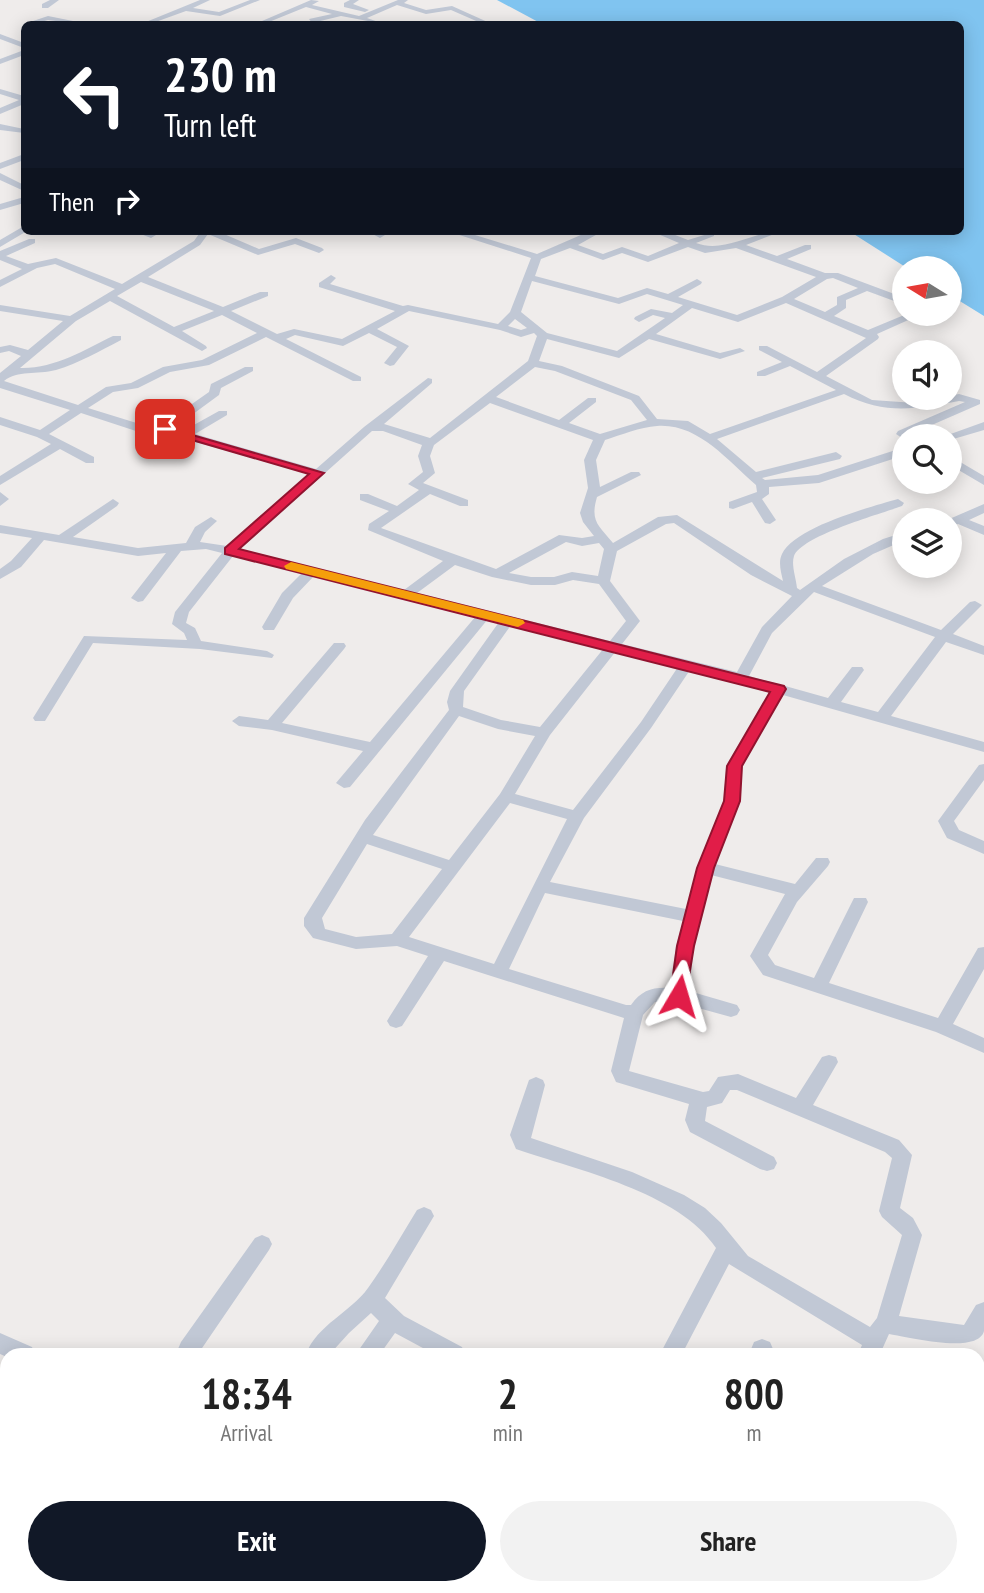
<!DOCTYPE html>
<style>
body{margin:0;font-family:"PT Sans Narrow",sans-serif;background:#f2f2f2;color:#222;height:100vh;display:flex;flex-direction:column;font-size:26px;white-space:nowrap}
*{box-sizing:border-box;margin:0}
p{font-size:23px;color:#767676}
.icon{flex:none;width:38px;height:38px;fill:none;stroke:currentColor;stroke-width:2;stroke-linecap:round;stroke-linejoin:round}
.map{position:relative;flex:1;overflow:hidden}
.panel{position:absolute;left:0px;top:1348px;width:985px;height:247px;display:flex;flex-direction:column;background:#fff;border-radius:21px 21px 0 0;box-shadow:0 4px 18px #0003}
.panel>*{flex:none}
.hud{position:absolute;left:21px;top:21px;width:943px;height:214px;border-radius:10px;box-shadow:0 4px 18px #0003;background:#111827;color:#fff;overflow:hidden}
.needle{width:46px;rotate:281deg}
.tools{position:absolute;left:892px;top:256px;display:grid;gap:14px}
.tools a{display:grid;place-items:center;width:70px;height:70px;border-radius:50%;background:#fff;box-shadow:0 4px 18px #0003;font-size:35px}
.pin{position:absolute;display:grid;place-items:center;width:60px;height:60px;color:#fff;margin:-30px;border-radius:14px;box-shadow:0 4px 10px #0006}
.me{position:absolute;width:77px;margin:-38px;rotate:7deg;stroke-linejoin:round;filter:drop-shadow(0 0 5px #0008)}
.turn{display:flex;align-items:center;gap:24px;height:147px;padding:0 28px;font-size:32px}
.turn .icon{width:91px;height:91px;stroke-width:2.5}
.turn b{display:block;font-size:49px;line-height:60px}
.then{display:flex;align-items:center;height:66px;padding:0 28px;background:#0003;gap:14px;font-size:26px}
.eta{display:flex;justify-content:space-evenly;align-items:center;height:119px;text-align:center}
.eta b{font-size:42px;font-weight:800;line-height:49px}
.cta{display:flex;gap:14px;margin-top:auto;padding:14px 28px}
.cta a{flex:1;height:80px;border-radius:42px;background:#111827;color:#fff;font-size:28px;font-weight:800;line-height:80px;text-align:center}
.cta a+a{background:#f2f2f2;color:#222}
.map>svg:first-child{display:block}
</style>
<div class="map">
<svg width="984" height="1593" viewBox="0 0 984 1593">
<rect width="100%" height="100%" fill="#efeceb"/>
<path fill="#80c4f0" d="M 497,0 L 984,0 L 984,316 L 950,295 L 950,268 L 907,268 L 849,231 L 961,231 L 961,24 L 542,24 Z"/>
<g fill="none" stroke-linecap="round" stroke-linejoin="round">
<path fill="#c1c8d5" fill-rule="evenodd" d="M 50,0 L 59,0 L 48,8 L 42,8 L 42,4 Z
M 200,0 L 210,0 L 193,8 L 219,12 L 250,0 L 260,0 L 220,16 L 186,11 L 150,24 L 141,24 Z
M 311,0 L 319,1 L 312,5 L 359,16 L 398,0 L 408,0 L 404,3 L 426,10 L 452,6 L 492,24 L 483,24 L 451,10 L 426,14 L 397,5 L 367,18 L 384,24 L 341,16 L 312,23 L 309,19 L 332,14 L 306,7 L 264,24 L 255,24 Z
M 350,0 L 359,0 L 353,4 L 369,10 L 365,12 L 344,7 L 344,3 Z
M 48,16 L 78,22 L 79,24 L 48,20 L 34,24 L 24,24 Z
M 0,34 L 24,43 L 24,48 L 0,39 Z
M 24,50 L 24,55 L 0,64 L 0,59 Z
M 0,89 L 24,96 L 24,104 L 0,114 L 0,108 L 19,100 L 0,94 Z
M 0,124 L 24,129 L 24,133 L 0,130 Z
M 24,154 L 24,160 L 0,169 L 0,163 Z
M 0,173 L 24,185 L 24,191 L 0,180 Z
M 24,197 L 24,203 L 0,210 L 0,204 Z
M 24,226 L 24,231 L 27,231 L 0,247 L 0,240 Z
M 133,231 L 148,231 L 156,235 L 151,238 Z
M 201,231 L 217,231 L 259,249 L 296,238 L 322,248 L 324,250 L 319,253 L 295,244 L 258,255 L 208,234 L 200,245 L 148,277 L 223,307 L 260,292 L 268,292 L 268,296 L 231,311 L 277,334 L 294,329 L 342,339 L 395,311 L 319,287 L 319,283 L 331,275 L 336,278 L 330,284 L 403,306 L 408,305 L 498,324 L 510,312 L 531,258 L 447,231 L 462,231 L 537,254 L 590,231 L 603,231 L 578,245 L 603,254 L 622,247 L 648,256 L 679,243 L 651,231 L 665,231 L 688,240 L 714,232 L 714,236 L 696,243 C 724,254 754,231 782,231 L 746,245 L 777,256 L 805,245 L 811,245 L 811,249 L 787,259 L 825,273 L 838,273 L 905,298 L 905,305 L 867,291 L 846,300 L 846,308 L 834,316 L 868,330 L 909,313 L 924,313 L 877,334 L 879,337 L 878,339 L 826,376 L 872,400 L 915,403 L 959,394 L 980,400 L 980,404 L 902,438 L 896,434 L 898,431 L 965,402 L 959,401 C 915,409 885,415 844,394 L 717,439 L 756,472 L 836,452 L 842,456 L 840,459 L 762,478 L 765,480 L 818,475 L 905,447 L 905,455 L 819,483 L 769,487 L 769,494 L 762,499 L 776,520 L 770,524 L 765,523 L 752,502 L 733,509 L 729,508 L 729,502 L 757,492 L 756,485 C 727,460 698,423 657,426 C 640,427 621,435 605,440 L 596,460 L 600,487 L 631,472 L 639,472 L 641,475 L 597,497 C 590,521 598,525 613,543 L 658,517 L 677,515 L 783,581 C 781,572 778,562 782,554 C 795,527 870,507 898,499 L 904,503 L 902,506 C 881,514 803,535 794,556 C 791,565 796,578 797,588 L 800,590 L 844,559 L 883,539 L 905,532 L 905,540 L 873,554 L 822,586 L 941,630 L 970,602 L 975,601 L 982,605 L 953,634 L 984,646 L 984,655 L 946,642 L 891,716 L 984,742 L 984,752 L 783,695 L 742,766 L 740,801 L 715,864 L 795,884 L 816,858 L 828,858 L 830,862 L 828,866 L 797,902 L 768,955 L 775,965 L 814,978 L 854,898 L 866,898 L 868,902 L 829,983 L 938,1018 L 978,948 L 984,947 L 984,969 L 953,1024 L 984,1038 L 984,1053 L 936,1032 L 763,975 L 750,956 L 785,894 L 711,875 L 694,946 L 689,991 L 737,1005 L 740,1010 L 737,1015 L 731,1017 L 680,1003 L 655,1002 L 643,1015 L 629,1071 L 703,1092 L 709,1091 L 718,1077 L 738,1074 L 796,1098 L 822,1057 L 829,1055 L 836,1057 L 838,1062 L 813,1105 L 899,1140 L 912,1155 L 900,1208 L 913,1218 L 922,1235 L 899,1316 L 964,1325 L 976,1305 L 984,1302 C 984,1311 984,1323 984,1331 C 978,1355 908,1337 889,1334 L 880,1354 L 858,1354 L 862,1345 L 729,1264 L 682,1354 L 660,1354 L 716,1248 C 679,1192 577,1170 516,1149 L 510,1135 L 529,1080 L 536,1077 L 543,1080 L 545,1085 L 531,1138 L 632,1172 L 684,1195 L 705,1208 L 721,1223 L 748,1256 L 870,1327 L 877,1318 L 902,1235 L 882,1217 L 879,1211 L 892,1158 L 885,1152 L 737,1090 L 730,1090 L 722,1103 L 707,1107 L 705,1121 L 774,1157 L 777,1163 L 774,1169 L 767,1171 L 760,1169 L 690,1132 L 685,1120 L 689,1104 L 616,1082 L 611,1071 L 624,1018 L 444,961 L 402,1026 L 396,1028 L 390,1026 L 387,1021 L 390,1016 L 428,956 L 397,946 L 356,949 L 313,938 L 304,926 L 304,918 L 365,820 L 449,710 L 447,702 L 450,691 L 499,622 L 488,619 L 350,787 L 344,788 L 336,783 L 363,751 L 272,730 L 239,726 L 232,721 L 239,716 L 268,720 L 334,643 L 344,643 L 346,646 L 344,649 L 282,723 L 370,742 L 476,616 L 314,576 L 293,598 L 274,630 L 264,630 L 262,627 L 282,593 L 302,573 L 233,556 L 189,612 L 186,623 L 195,628 L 201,641 L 267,651 L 274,655 L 272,658 L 200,649 L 93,643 L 45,721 L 35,721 L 33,718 L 84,636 L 187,640 L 184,633 L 172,624 L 175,612 L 222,553 L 206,549 L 181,551 L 143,601 L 138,602 L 131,598 L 166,553 L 138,556 L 44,540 L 21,567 L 0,579 L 0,569 L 11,561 L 32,538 L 0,533 L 0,525 L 59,535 L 113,499 L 119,503 L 117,506 L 73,537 L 138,548 L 186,543 L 195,527 L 211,517 L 217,521 L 205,532 L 200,542 L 227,546 L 309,474 L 164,433 L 142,433 L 81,413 L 49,434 L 94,457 L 94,463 L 86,463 L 60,449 L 0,485 L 0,476 L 51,444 L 37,437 L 0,425 L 0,417 L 40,430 L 70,410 L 0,388 L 0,373 L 21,356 L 9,351 L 0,353 L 0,347 L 10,345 L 28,350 L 63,321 L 0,311 L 0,305 L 70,316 L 115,289 L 55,264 L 37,268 L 0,287 L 0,280 L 22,269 L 0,260 L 0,251 L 29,239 L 35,239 L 35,243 L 6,256 L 28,264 L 56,258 L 122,284 L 194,241 ZM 688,247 L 705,253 L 736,248 L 816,277 L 782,297 L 737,315 L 678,297 L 701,284 L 702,282 L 697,279 L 668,294 L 647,288 L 618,298 L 535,276 L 541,259 L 570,248 L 603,260 L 622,253 L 648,262 ZM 833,278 L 858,288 L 837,297 L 837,305 L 825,312 L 794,299 L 827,279 ZM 532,281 L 619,304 L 647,294 L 683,305 L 672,313 L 651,309 L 635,317 L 634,319 L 639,322 L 653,315 L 665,318 L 617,351 L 547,333 L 521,312 ZM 141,282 L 214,311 L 174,327 L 117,296 ZM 110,301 L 202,351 L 207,348 L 206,346 L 182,331 L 222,315 L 257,333 L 202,360 L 163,367 L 131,383 L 106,387 L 78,405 L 4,381 C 18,370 36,375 56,370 C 79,363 100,351 121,340 L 121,336 L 113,336 C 84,350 54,369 20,368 L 76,321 ZM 786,303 L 866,338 L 817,372 L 767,346 L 759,346 L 759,350 L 782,362 L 757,372 L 757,376 L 765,376 L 790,366 L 836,390 L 710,434 L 688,421 L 657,419 L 639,396 L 562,366 L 539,361 L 547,339 L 619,358 L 649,339 L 720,359 L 745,351 L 740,348 L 720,353 L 656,334 L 692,308 L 738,322 ZM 409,311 L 500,330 L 521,337 L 534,333 L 537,336 L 528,361 L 430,438 L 384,424 L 432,383 L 432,379 L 428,378 L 364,427 L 316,469 L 195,434 L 227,415 L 227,411 L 219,411 L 183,431 L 174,428 L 219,395 L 221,388 L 253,371 L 253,367 L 245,367 L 211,384 L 209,392 L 162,425 L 143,425 L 88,408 L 113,392 L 138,388 L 170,372 L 209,365 L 266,337 L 353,381 L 361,381 L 361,377 L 286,339 L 295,335 L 343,346 L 369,333 L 397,347 L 384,363 L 390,366 L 394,365 L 409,346 L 377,329 ZM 515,319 L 527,328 L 521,330 L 508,326 ZM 535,367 L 555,371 L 631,400 L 647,420 L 600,434 L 569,423 L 596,402 L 596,398 L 588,398 L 559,420 L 496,397 ZM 490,403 L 593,440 L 584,460 L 588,488 L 580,513 L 583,522 L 594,536 L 582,538 L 559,535 L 496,569 L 381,528 L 430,494 L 460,506 L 468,506 L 468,500 L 423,483 L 435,473 L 430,456 L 434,445 ZM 372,431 L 383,431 L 422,445 L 418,456 L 423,472 L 408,484 L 419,490 L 397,506 L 368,494 L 360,494 L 360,500 L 389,511 L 369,524 L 368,530 L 443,561 L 404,590 L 240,549 ZM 674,523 L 751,575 L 792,596 L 762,627 L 737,672 L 622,644 L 640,621 L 610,581 L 617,551 L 666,524 ZM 566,542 L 582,546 L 599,543 L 604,549 L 598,576 L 572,572 L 554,577 L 531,577 L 509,573 ZM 455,565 L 492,577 L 531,585 L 555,585 L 573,580 L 599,584 L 626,621 L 610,641 L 417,593 ZM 814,592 L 935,637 L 878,712 L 841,702 L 864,670 L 862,667 L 852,667 L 828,698 L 749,676 L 772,633 ZM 511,625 L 604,648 L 540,727 L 501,720 L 463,707 L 464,691 ZM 616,651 L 678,667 L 641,722 L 573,810 L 515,794 L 550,735 ZM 690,670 L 771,691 L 726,766 L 724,801 L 697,868 L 686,909 L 550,882 L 584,818 L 651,728 ZM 459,716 L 498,729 L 535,736 L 500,794 L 449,860 L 373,835 ZM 510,803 L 567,819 L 494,964 L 409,937 ZM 367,844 L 442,869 L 392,934 L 356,937 L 325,929 L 322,918 ZM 545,893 L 683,921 L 676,946 L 671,988 C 652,987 642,990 631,1005 L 626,1005 L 509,969 Z
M 367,231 L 380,231 L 385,235 L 380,238 Z
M 984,422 L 984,430 L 950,440 L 950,436 L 945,436 Z
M 950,456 L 984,476 L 984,485 L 950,465 Z
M 0,492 L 9,499 L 0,506 Z
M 984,504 L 984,513 L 969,520 L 984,526 L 984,535 L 958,524 L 950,527 L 950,520 L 947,520 Z
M 984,764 L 984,780 L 954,821 L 959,830 L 984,841 L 984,854 L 947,838 L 938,821 L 979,765 Z
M 424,1207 L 431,1210 L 434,1216 L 385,1298 L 404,1316 L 462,1347 L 465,1354 L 434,1354 L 395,1333 L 380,1354 L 356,1354 L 379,1321 L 371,1313 L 349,1333 L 330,1354 L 306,1354 C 317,1325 351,1312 368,1288 C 386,1263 401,1236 417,1210 Z
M 262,1235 L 269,1238 L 272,1244 L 269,1250 L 198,1354 L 181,1354 L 178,1349 L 181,1342 L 255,1238 Z
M 0,1333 L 32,1347 L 35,1354 L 7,1354 L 7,1357 L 0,1354 Z
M 762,1339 L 770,1342 L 773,1349 L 771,1354 L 749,1354 L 754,1342 Z
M 978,1506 L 984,1508 L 984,1532 L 978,1530 Z
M 7,1577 L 7,1587 L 25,1587 L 23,1593 L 0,1593 L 0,1584 Z
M 301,1587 L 326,1587 L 324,1593 L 299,1593 Z
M 532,1587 L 556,1587 L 555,1593 L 531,1593 Z
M 728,1587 L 769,1587 L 771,1593 L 726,1593 Z"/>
</g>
<path fill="#e11d48" stroke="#92132f" stroke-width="2" d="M 161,426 L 324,473 L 239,549 L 784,686 L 786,689 L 742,766 L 740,801 L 714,868 L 694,946 L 685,1001 L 679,1003 L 670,996 L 677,946 L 697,868 L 724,801 L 727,766 L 770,692 L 225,554 L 225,548 L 309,474 L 161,431 Z"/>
<path fill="#f59e0b" d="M 291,562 L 523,620 L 525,623 L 518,627 L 286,569 L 284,566 Z"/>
</svg>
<div class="tools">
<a><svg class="needle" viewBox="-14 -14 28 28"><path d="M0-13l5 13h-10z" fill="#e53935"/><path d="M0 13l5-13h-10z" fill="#767676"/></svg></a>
<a><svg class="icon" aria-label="sound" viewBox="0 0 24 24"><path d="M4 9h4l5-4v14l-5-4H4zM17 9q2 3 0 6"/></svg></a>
<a><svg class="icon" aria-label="search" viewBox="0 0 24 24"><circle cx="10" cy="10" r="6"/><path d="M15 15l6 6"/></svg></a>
<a><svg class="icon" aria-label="layers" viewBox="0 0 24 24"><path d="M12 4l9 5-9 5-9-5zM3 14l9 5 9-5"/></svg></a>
</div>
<div class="pin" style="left:165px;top:429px;background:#d93025"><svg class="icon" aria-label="arrive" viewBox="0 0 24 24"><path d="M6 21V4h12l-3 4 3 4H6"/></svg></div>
<svg class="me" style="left:679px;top:996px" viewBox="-20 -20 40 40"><path d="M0-17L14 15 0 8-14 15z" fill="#e11d48" stroke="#fff" stroke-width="4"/></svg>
<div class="hud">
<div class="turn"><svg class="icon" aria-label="left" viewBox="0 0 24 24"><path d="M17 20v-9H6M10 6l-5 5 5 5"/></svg><div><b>230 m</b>Turn left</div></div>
<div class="then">Then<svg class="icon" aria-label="right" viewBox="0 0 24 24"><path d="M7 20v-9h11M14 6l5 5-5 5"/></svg></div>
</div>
<section class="panel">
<div class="eta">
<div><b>18:34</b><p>Arrival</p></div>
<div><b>2</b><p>min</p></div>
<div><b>800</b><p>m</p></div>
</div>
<div class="cta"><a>Exit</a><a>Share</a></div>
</section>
</div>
